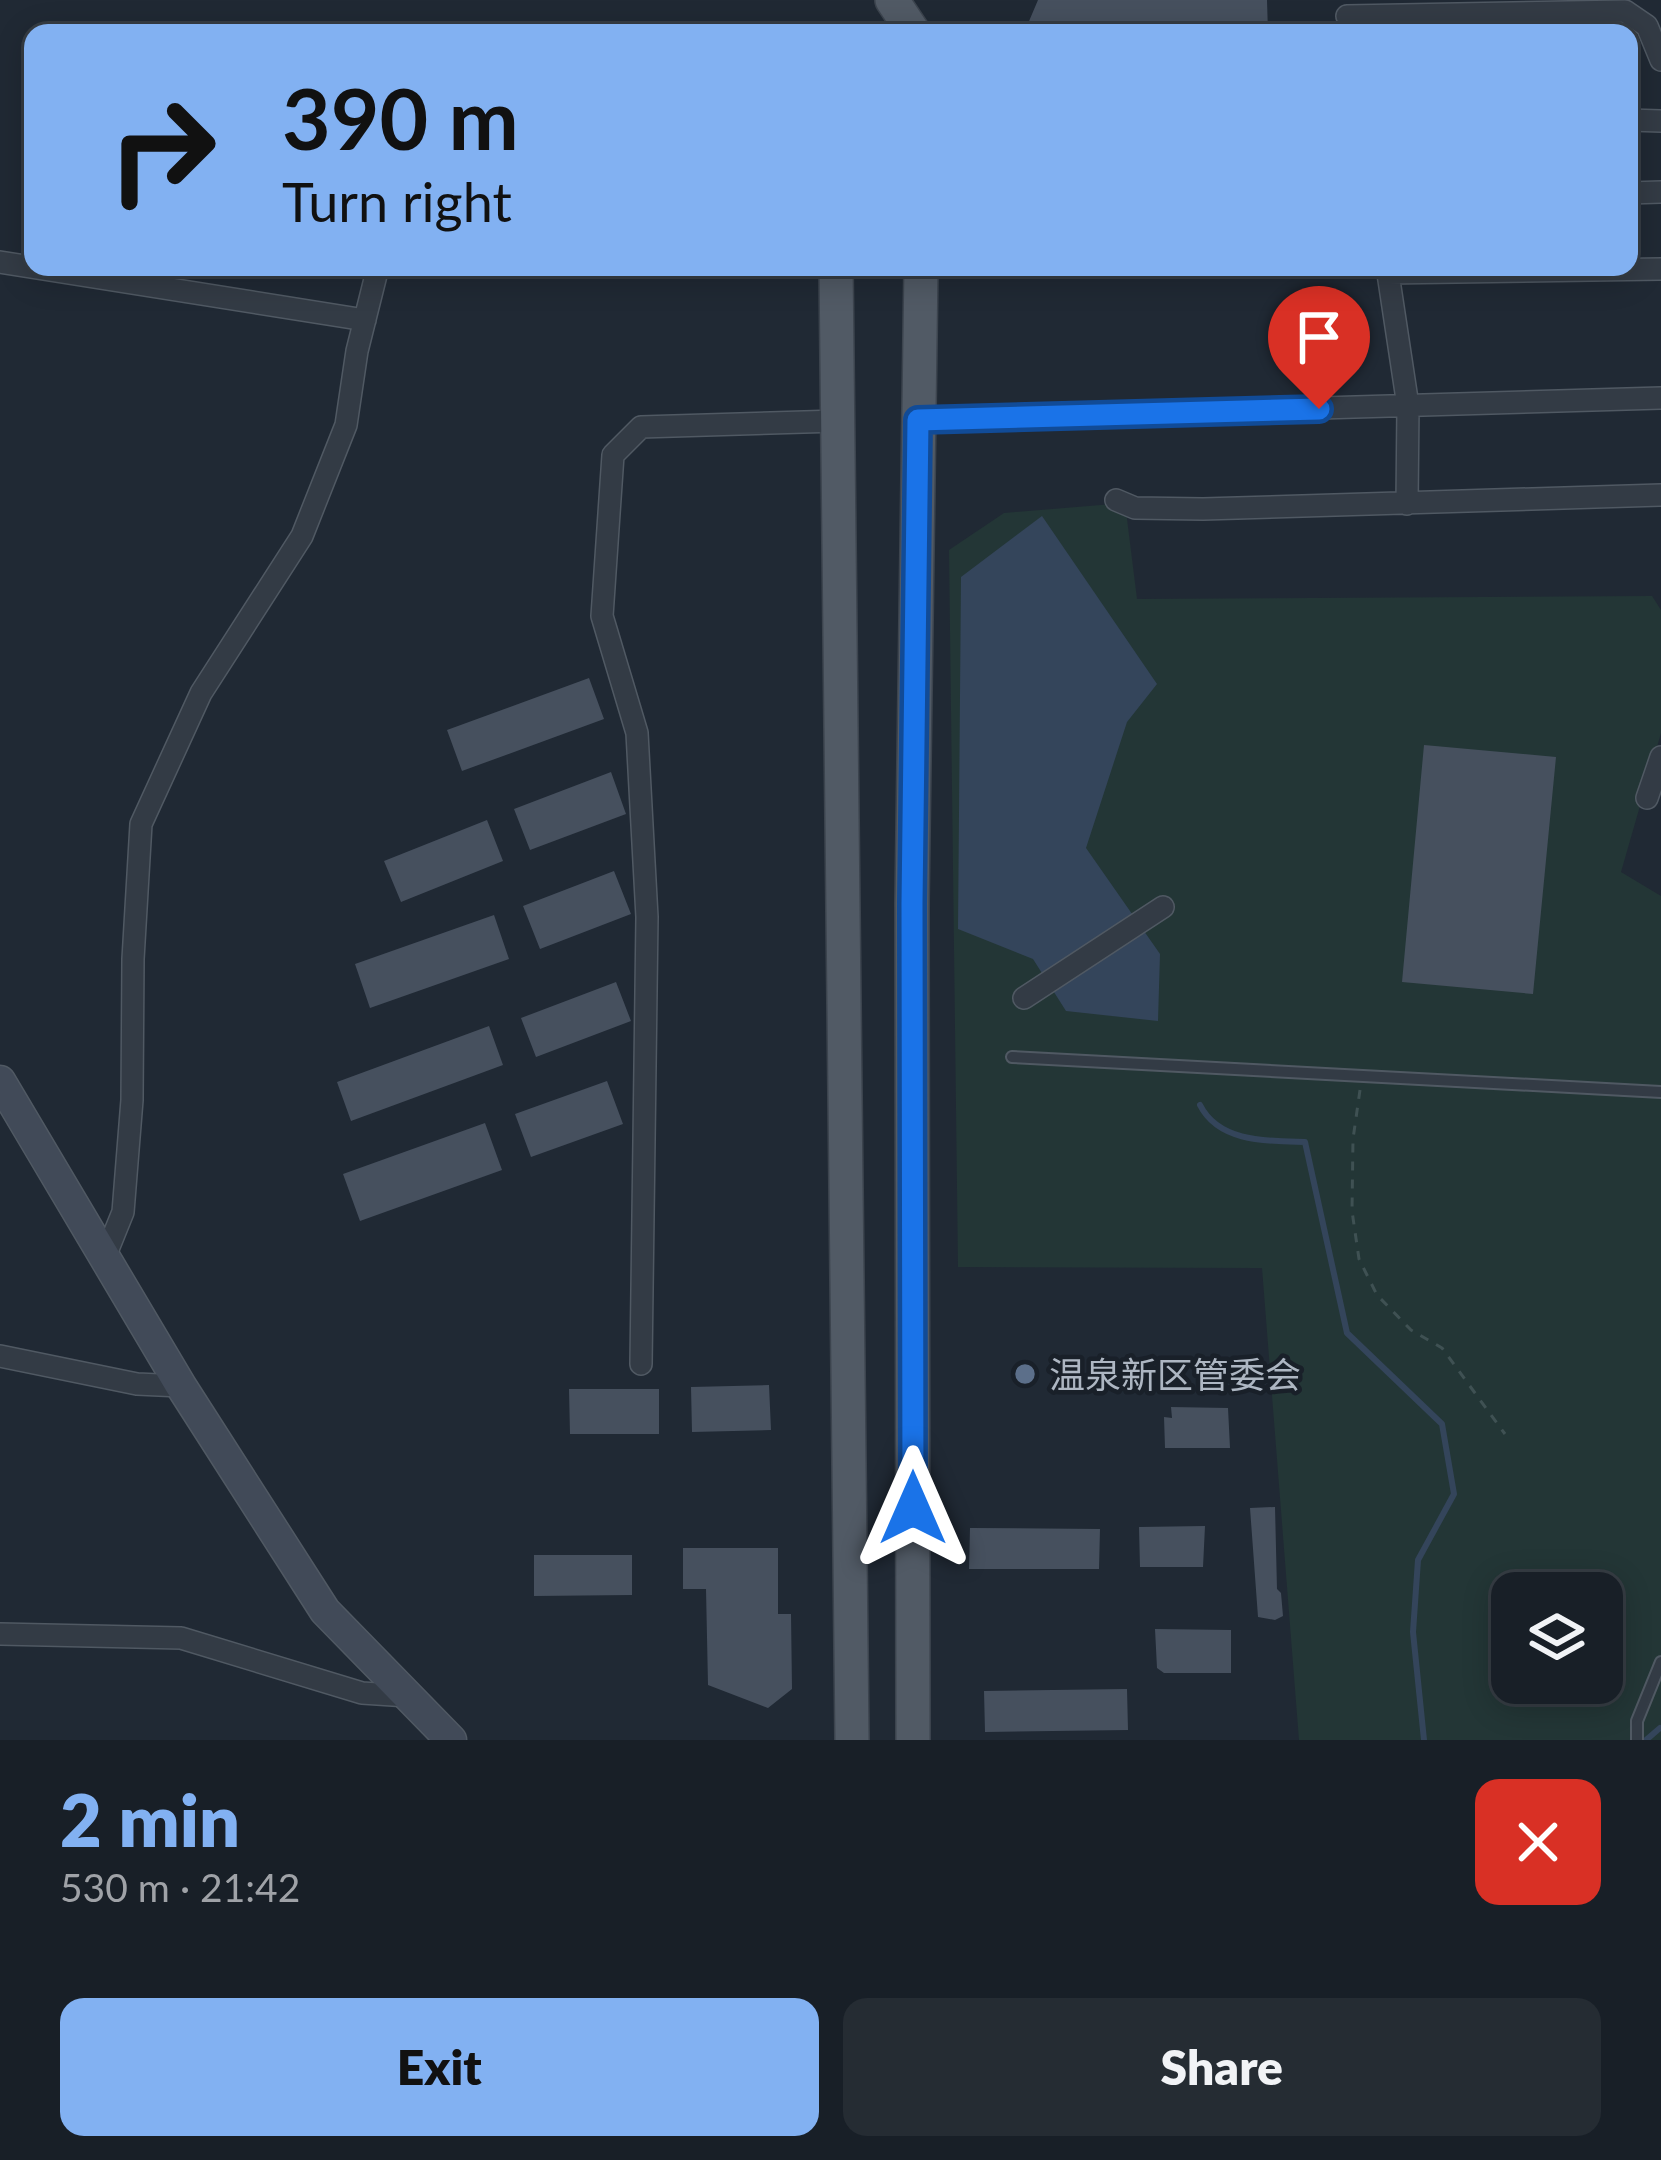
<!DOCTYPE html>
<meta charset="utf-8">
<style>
body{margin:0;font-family:Lato,"Noto Sans SC",sans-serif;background:#252c33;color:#f1f3f6;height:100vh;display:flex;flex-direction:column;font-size:45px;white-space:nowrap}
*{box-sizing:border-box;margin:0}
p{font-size:39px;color:#9fa2a7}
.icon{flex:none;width:66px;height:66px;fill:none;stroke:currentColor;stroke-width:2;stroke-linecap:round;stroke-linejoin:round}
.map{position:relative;height:1740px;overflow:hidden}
.drawer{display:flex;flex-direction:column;background:#181f27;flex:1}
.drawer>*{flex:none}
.top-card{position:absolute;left:24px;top:24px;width:1614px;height:252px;border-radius:24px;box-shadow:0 6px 30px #0003,0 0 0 3px #363d44;background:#82b1f2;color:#111;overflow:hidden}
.fabs{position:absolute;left:1491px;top:1572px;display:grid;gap:24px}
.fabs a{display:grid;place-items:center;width:132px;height:132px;border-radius:24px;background:#181f27;box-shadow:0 6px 30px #0003,0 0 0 3px #363d44;font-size:60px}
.pin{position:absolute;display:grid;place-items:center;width:102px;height:102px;color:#fff;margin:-123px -51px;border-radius:50% 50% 50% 0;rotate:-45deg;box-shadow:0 0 12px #0007}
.pin .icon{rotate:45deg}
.me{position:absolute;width:132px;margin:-66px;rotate:0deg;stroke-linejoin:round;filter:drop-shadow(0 0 9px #0008)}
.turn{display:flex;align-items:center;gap:42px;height:252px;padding:0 60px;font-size:54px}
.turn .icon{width:156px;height:156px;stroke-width:2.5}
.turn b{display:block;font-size:84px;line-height:102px}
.round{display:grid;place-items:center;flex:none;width:126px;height:126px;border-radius:24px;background:#252c33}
.summary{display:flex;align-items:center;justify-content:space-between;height:204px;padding:0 60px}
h1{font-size:72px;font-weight:800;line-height:90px;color:#82b1f2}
.button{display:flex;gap:24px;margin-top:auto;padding:24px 60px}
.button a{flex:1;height:138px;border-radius:24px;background:#82b1f2;color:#111;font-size:48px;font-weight:800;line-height:138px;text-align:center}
.button a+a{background:#252c33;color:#f1f3f6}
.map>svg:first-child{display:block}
</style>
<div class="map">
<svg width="1661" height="1740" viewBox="0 0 1661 1740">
<rect width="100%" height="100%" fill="#202934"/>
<path fill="#233636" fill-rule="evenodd" d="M 1125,503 L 1137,599 L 1652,596 L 1661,610 L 1661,733 L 1621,872 L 1661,896 L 1661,1740 L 1299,1740 L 1262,1268 L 958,1267 L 949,550 L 1004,513 ZM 1512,1593 L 1602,1593 L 1602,1683 L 1512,1683 Z"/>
<path fill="#34455b" d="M 1042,516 L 1157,684 L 1127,722 L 1086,848 L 1160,954 L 1158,1021 L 1066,1011 L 1033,959 L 958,929 L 961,577 Z"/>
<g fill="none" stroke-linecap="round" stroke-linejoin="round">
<path stroke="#34455b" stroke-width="6" d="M 1200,1105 C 1219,1143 1269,1141 1305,1142 L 1347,1333 L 1442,1424 L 1454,1494 L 1418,1560 L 1413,1632 L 1424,1740
M 1646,1740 L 1660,1728"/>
</g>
<path fill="#46505e" d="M 1038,0 L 1267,0 L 1268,33 L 1024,33 Z
M 589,678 L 604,719 L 462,771 L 447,730 Z
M 1424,745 L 1556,757 L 1533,994 L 1402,982 Z
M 611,772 L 626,814 L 530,850 L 514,809 Z
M 487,820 L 503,861 L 401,902 L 384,861 Z
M 614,871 L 631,914 L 540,949 L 523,906 Z
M 494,915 L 509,959 L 370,1008 L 355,964 Z
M 616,982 L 631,1021 L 536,1057 L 521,1018 Z
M 489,1026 L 503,1065 L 351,1121 L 337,1082 Z
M 607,1081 L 623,1124 L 531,1157 L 515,1114 Z
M 485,1123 L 502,1170 L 360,1221 L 343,1174 Z
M 769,1385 L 771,1430 L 692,1432 L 691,1387 Z
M 569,1389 L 659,1389 L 659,1434 L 570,1434 Z
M 1171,1407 L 1228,1408 L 1230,1448 L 1165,1448 L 1164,1417 L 1172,1418 Z
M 1275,1507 L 1277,1589 L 1281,1593 L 1283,1616 L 1275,1620 L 1258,1617 L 1250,1508 Z
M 1205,1526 L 1203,1567 L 1140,1567 L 1139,1527 Z
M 970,1528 L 1100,1529 L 1099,1569 L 969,1569 Z
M 683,1548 L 778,1548 L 778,1614 L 791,1614 L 792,1689 L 768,1708 L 708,1685 L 706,1589 L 683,1589 Z
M 534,1555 L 632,1555 L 632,1595 L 534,1596 Z
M 1155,1629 L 1231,1630 L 1231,1673 L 1164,1673 L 1157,1668 Z
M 1127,1689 L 1128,1730 L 985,1732 L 984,1691 Z"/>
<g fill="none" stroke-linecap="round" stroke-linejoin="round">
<defs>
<path id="lane" d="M 1012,1057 L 1661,1092
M 1637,1740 L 1637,1721 L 1661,1662"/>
<path id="street" d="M 1347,16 L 1625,11 L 1647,26 L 1661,60
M 1629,120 L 1661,121
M 1629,193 L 1661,192
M 0,262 L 365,320
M 1387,267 L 1408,406 L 1407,504
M 1388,273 L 1661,269
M 918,420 L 1661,398
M 1116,500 L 1135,508 L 1203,509 L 1661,495
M 1647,798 L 1661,757
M 1024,998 L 1163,907
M 104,1259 L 123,1212 L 132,1100 L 133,959 L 141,824 L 201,693 L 302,536 L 346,425 L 357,351 L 378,267
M 0,1356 L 137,1384 L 181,1386
M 641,1364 L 647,917 L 637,733 L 602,616 L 613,455 L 641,427 L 838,421
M 0,1634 L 181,1638 L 362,1693 L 408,1696"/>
<path id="secondary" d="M 0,1081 L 181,1386 L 325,1611 L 451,1740"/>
<path id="primary" d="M 892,0 L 914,33
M 836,267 L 852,1740
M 913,1740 L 912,903 L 921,267"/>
</defs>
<use href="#lane" stroke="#505963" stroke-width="14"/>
<use href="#street" stroke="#505963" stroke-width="24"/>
<use href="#secondary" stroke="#505963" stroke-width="33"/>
<use href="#primary" stroke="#3c444e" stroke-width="36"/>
<path stroke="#3f5153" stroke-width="3" stroke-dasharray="9 9" stroke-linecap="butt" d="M 1360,1090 L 1353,1139 L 1352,1211 L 1359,1259 L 1377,1295 L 1411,1330 L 1442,1348 L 1505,1434"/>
<use href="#lane" stroke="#333b45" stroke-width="10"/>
<use href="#street" stroke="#333b45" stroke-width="21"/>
<use href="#secondary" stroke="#414a58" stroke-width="30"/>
<use href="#primary" stroke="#515a65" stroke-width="33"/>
</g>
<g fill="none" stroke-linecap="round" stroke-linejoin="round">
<defs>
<path id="route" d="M 913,1508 L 912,903 L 918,420 L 1319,409"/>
</defs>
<use href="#route" stroke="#114b97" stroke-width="30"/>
<use href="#route" stroke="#1a73e8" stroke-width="21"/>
</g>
<circle fill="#5c6f8a" stroke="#192029" stroke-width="4.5" cx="1025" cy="1374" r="12"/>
<g text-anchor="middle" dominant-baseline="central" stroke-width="9" stroke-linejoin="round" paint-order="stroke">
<g font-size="36" fill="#adb6c2" stroke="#192029" text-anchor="start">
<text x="1049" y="1374">温泉新区管委会</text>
</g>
</g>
</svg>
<div class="fabs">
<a><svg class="icon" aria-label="layers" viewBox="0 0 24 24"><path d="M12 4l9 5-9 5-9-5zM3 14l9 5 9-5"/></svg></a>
</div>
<div class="pin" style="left:1319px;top:409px;background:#d93025"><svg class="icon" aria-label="arrive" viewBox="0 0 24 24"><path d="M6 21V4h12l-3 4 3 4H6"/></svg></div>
<svg class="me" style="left:913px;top:1508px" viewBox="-20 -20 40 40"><path d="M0-17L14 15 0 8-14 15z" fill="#1a73e8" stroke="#fff" stroke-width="4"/></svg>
<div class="top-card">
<div class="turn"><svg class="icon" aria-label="right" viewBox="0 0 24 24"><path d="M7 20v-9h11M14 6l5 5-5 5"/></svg><div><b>390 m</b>Turn right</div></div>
</div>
</div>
<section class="drawer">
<div class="summary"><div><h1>2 min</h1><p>530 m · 21:42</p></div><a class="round" style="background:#d93025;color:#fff"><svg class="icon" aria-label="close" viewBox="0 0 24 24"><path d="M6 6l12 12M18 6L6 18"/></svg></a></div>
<div class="button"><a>Exit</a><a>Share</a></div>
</section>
